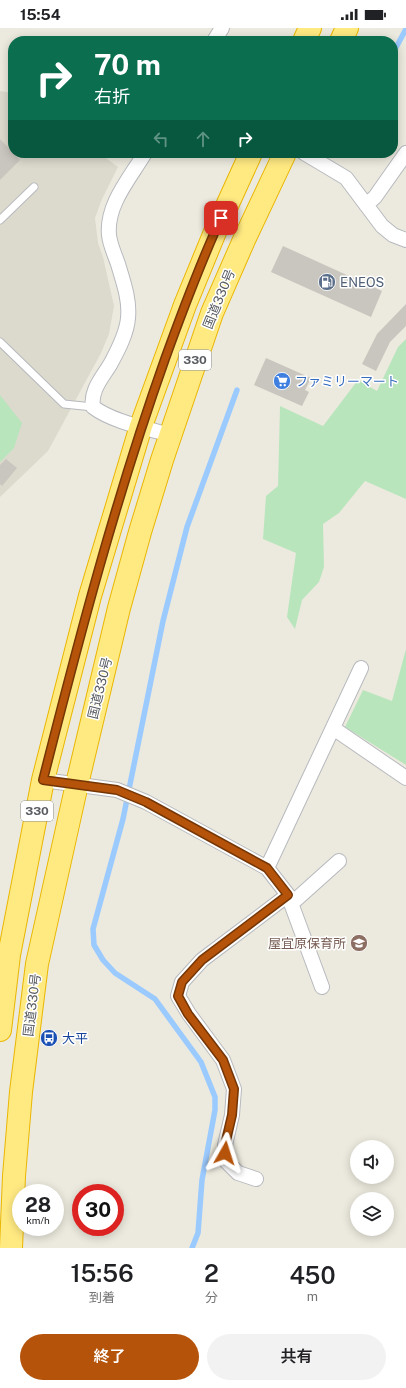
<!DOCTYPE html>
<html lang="ja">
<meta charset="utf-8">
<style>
body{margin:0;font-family:"Public Sans","Noto Sans JP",sans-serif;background:#f2f2f2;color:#202124;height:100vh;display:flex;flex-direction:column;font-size:15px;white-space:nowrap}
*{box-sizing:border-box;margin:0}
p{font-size:13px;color:#757577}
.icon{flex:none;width:22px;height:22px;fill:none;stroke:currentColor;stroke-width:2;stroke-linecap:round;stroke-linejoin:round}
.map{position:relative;height:1220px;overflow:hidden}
.details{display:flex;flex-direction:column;background:#fff;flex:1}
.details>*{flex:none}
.top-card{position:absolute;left:8px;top:8px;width:390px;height:122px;border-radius:16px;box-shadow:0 2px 10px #0003;background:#0b6e4f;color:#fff;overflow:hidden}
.fabs{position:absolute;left:350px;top:1112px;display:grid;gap:8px}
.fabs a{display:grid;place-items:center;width:44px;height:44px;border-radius:50%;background:#fff;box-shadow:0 2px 10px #0003;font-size:20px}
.speed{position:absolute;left:12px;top:1156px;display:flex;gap:8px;font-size:20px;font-weight:700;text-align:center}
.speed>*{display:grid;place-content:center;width:52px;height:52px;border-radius:50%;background:#fff;box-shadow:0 2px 10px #0003;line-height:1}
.speed small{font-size:10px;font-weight:400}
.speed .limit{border:6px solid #d22;background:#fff;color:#111}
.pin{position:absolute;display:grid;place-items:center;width:34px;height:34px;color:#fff;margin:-17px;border-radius:8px;box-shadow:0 2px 6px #0006}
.me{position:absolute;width:44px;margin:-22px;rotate:6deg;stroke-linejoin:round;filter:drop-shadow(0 0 3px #0008)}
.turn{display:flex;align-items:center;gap:14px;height:84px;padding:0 20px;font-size:18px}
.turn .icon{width:52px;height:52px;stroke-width:2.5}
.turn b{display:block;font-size:28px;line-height:34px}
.lanes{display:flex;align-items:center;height:38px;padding:0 20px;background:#0003;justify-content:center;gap:20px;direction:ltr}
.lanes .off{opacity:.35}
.eta{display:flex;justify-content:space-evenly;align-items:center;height:68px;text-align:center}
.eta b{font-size:24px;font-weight:600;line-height:28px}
.action{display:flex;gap:8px;margin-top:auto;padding:8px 20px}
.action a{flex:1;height:46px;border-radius:24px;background:#b45309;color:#fff;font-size:16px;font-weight:600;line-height:46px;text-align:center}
.action a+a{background:#f2f2f2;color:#202124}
.status{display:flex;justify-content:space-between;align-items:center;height:28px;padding:0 20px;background:#fff;direction:ltr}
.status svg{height:11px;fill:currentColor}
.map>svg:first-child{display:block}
</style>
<div class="status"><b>15:54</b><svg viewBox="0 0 49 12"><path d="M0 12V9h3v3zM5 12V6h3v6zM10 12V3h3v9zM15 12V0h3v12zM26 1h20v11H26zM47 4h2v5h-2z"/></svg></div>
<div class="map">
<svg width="406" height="1220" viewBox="0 0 406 1220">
<rect width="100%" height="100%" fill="#eceade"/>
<path fill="#dcd9cd" d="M 0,63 L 13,65 L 13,125 L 99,125 L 118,139 L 102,171 L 95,190 L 98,215 L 103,229 L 114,278 L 109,306 L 101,325 L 48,423 L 0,469 Z"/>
<path fill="#b9e5bd" d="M 406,311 L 406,471 L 365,453 L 339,485 L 323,496 L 324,539 L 319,554 L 302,572 L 295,601 L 287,589 L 296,525 L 263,511 L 266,468 L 278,458 L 280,378 L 323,398 L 358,352 L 377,363 L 398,319 Z
M 0,367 L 22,395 L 14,420 L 0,434 Z
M 406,621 L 406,737 L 345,699 L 363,662 L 392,673 Z"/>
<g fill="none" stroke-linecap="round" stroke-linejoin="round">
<path stroke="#9bcaff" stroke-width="5.5" d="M 393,25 L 406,1
M 339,126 L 339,125
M 192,1220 L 198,1205 L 202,1152 L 215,1082 L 215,1069 L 201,1034 L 155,971 L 115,945 L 103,932 L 94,917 L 93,901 L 123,791 L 163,593 L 187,499 L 237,362"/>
</g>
<path fill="#c8c6be" d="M 0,111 L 20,132 L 0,152 Z
M 283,218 L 382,263 L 371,289 L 271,244 Z
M 406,276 L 406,298 L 390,314 L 376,343 L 362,336 L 377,306 Z
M 266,330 L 311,350 L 305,362 L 309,364 L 302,378 L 254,357 Z
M 6,431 L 17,440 L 2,458 L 0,456 L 0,437 Z"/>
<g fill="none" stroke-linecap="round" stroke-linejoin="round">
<defs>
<path id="lane" d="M 0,192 L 34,159
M 0,314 L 64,376 L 93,379"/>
<path id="street" d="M 214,13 L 222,0
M 145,125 C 130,150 106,177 109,207 C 110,217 115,227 118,236 C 123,253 130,272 128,290 C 127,305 118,322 111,335 C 103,349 90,362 93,379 C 113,394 146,400 170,407
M 304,125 L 346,150 L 382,198 L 393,207 L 406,212
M 366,177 L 375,169 L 406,125
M 333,700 L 406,750
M 43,752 L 117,762 L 146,774 L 267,840 L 288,867 L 322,959
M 267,840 L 361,640
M 291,876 L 339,833
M 256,1151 L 238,1145 L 226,1133 L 225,1117 L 232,1087 L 234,1061 L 223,1032 L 189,986 L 178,968 L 182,954 L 202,932 L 288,867"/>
<path id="highway" d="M 304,13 L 310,0
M 341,13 L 347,0
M 0,1002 L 9,927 L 43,752 L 90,568 L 141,398 L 185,277 L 215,204 L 251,125
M 11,1220 L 14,1148 L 21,1064 L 37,936 L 77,756 L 119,580 L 140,504 L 162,432 L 212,285 L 244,212 L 285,125"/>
</defs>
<use href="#lane" stroke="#b7b9be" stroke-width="9"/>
<use href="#street" stroke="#b7b9be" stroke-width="16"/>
<use href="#highway" stroke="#eab600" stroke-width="24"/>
<use href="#lane" stroke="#fff" stroke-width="7"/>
<use href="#street" stroke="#fff" stroke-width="14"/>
<use href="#highway" stroke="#ffea82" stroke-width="22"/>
</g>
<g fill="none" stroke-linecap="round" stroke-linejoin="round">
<defs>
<path id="route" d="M 221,190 C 200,236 182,284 165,331 C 116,469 79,610 43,752 L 117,762 L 146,774 L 267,840 L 288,867 L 202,932 L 182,954 L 178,968 L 188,986 L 223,1032 L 234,1061 L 232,1087 L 225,1117 L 225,1125"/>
</defs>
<use href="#route" stroke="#753606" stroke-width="10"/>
<use href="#route" stroke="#b45309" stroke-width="7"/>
</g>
<defs>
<symbol id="fuel-disc" viewBox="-11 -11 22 22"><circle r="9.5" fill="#5c6f8a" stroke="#fff"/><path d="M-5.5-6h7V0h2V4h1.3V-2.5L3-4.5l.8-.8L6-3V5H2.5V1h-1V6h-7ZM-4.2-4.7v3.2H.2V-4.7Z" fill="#fff"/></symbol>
<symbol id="supermarket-disc" viewBox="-11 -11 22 22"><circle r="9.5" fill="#3f7fe0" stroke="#fff"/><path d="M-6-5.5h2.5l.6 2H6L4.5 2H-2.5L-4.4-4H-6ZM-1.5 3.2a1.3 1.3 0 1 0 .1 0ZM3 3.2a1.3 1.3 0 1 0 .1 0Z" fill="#fff"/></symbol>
<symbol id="school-disc" viewBox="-11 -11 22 22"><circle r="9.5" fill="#8d6e63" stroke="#fff"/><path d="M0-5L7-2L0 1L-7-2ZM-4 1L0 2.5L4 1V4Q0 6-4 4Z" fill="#fff"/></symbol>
<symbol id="bus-disc" viewBox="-11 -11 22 22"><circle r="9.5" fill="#1a4fb4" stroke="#fff"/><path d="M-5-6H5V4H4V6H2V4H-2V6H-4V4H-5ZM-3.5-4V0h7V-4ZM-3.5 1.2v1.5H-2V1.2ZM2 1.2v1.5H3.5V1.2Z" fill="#fff"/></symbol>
</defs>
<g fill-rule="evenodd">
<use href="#fuel-disc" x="317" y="244" width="20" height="20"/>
<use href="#supermarket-disc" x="272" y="343" width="20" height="20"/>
<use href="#school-disc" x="349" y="905" width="20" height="20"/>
<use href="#bus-disc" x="39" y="1000" width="20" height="20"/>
</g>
<g text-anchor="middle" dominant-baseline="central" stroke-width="3" stroke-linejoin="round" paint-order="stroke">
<g fill="#fff" stroke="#8a8c90" stroke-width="1">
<rect x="179" y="322" width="32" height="20" rx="3"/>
<rect x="21" y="773" width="32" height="20" rx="3"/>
</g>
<g font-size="12" font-weight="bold" fill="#585b60">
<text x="195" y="332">330</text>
<text x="37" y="783">330</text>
</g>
<g font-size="13" fill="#4e5e75" stroke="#fff" text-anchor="start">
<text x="340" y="254">ENEOS</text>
</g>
<g font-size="13" fill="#585b60" stroke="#fff">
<text transform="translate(219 271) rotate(-68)">国道330号</text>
<text transform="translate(100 660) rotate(-76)">国道330号</text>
<text transform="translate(32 977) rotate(-83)">国道330号</text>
</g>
<g font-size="13" fill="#366cbe" stroke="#fff" text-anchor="start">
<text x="295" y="353">ファミリーマート</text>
</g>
<g font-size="13" fill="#785e54" stroke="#fff" text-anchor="end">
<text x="346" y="915">屋宜原保育所</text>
</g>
<g font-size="13" fill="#164399" stroke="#fff" text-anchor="start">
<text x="62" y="1010">大平</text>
</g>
</g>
</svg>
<div class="fabs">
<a><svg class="icon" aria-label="sound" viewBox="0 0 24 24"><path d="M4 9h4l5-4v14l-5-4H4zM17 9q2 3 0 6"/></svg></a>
<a><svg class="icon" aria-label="layers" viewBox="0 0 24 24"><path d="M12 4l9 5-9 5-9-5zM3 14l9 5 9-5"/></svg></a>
</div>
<div class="speed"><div>28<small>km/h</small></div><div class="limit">30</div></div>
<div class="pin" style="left:221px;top:190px;background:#d93025"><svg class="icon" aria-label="arrive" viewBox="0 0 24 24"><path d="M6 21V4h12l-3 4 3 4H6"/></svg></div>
<svg class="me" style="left:225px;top:1125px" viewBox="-20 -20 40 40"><path d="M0-17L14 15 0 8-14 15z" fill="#b45309" stroke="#fff" stroke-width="4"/></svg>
<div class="top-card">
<div class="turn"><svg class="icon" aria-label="right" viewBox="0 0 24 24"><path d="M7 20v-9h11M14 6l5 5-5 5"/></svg><div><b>70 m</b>右折</div></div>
<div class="lanes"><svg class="icon off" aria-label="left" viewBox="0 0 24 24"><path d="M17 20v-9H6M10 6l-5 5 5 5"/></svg><svg class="icon off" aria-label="ahead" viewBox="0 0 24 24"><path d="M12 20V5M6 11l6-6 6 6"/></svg><svg class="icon" aria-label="right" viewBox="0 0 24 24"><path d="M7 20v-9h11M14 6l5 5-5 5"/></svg></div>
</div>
</div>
<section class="details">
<div class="eta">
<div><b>15:56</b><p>到着</p></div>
<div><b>2</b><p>分</p></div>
<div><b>450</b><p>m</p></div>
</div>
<div class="action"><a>終了</a><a>共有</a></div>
</section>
